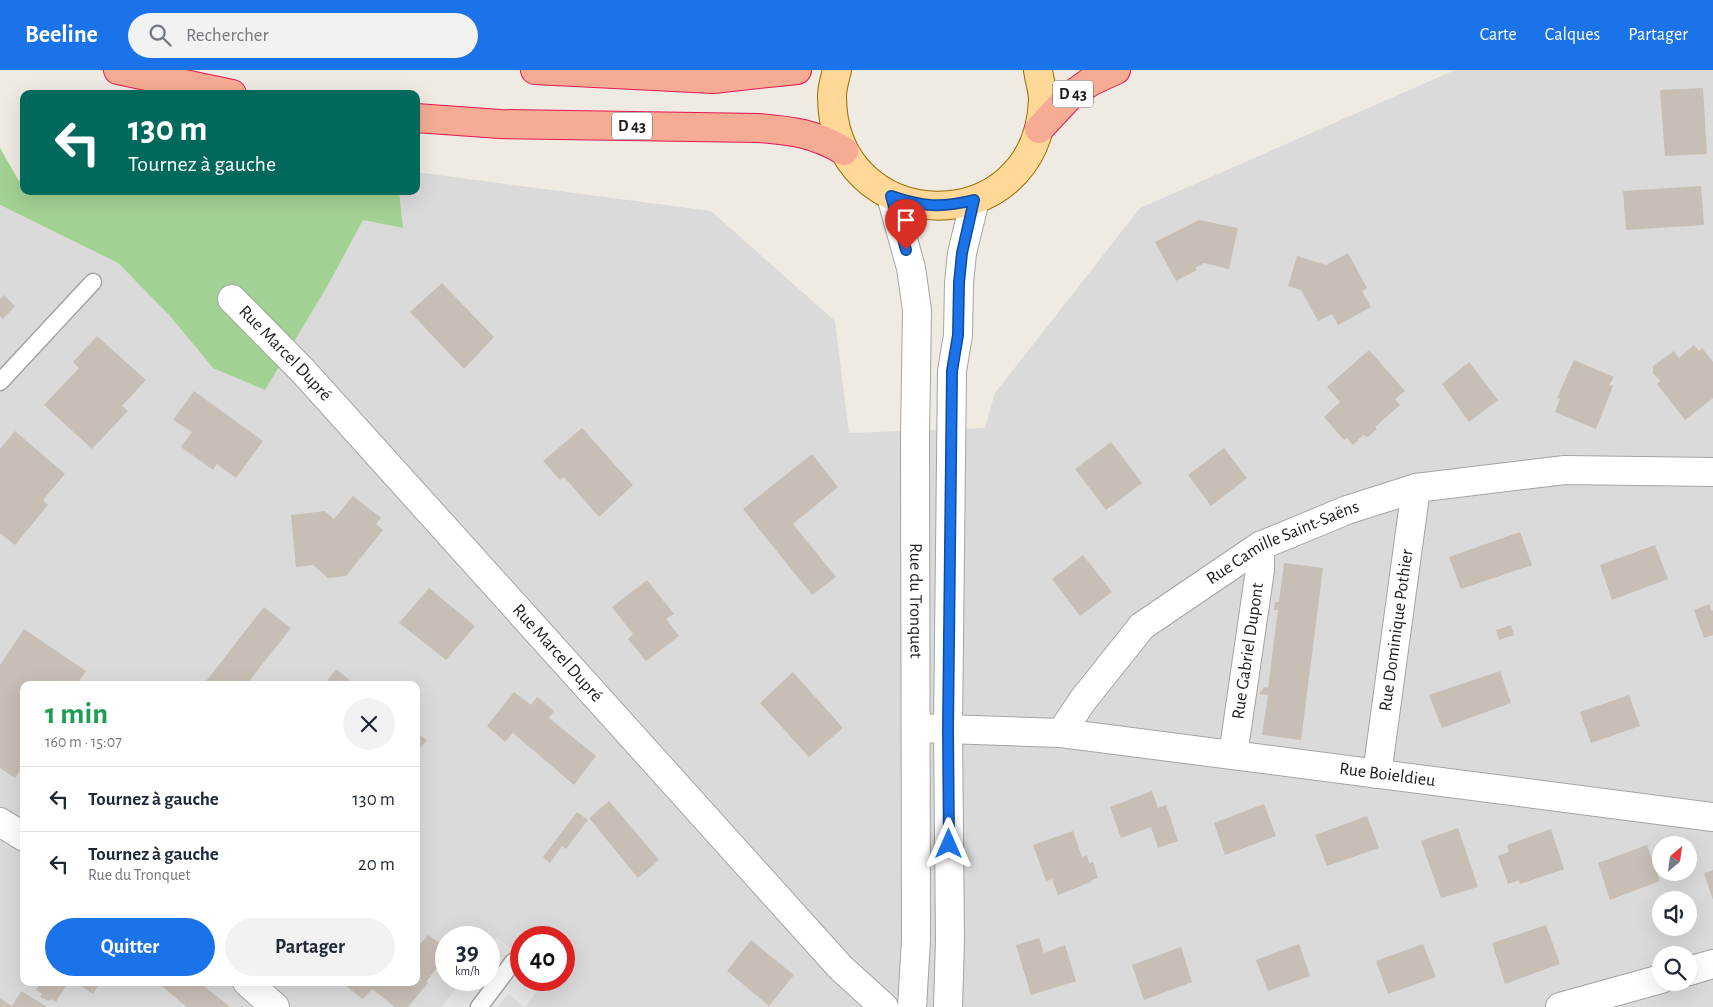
<!DOCTYPE html>
<html lang="fr">
<meta charset="utf-8">
<style>
body{margin:0;font-family:"Alegreya Sans",sans-serif;background:#f2f2f3;color:#1f2937;height:100vh;display:flex;flex-direction:column;font-size:19px;white-space:nowrap}
*{box-sizing:border-box;margin:0}
p{font-size:16px;color:#747a83}
.icon{flex:none;width:28px;height:28px;fill:none;stroke:currentColor;stroke-width:2;stroke-linecap:round;stroke-linejoin:round}
.map{position:relative;flex:1;overflow:hidden}
.drawer{position:absolute;left:20px;top:611px;width:400px;height:305px;display:flex;flex-direction:column;background:#fff;border-radius:10px;box-shadow:0 5px 20px #0002}
.drawer>*{flex:none}
.banner{position:absolute;left:20px;top:20px;width:400px;height:105px;border-radius:10px;box-shadow:0 5px 20px #0002;background:#00695c;color:#fff;overflow:hidden}
.needle{width:32px;rotate:29deg}
.buttons{position:absolute;left:1652px;top:766px;display:grid;gap:10px}
.buttons a{display:grid;place-items:center;width:45px;height:45px;border-radius:50%;background:#fff;box-shadow:0 5px 20px #0002;font-size:25px}
.speed{position:absolute;left:435px;top:856px;display:flex;gap:10px;font-size:25px;font-weight:700;text-align:center}
.speed>*{display:grid;place-content:center;width:65px;height:65px;border-radius:50%;background:#fff;box-shadow:0 5px 20px #0002;line-height:1}
.speed small{font-size:12px;font-weight:400}
.speed .limit{border:8px solid #d22;background:#fff;color:#111}
.pin{position:absolute;display:grid;place-items:center;width:42px;height:42px;color:#fff;margin:-51px -21px;border-radius:50% 50% 50% 0;rotate:-45deg;box-shadow:0 0 5px #0007}
.pin .icon{rotate:45deg}
.me{position:absolute;width:55px;margin:-28px;rotate:0deg;stroke-linejoin:round;filter:drop-shadow(0 0 4px #0008)}
.turn{display:flex;align-items:center;gap:18px;height:105px;padding:0 25px;font-size:22px}
.turn .icon{width:65px;height:65px;stroke-width:2.5}
.turn b{display:block;font-size:35px;line-height:42px}
.round{display:grid;place-items:center;flex:none;width:52px;height:52px;border-radius:26px;background:#f2f2f3}
.headline{display:flex;align-items:center;justify-content:space-between;height:85px;padding:0 25px}
h1{font-size:30px;font-weight:600;line-height:38px;color:#1e9e55}
.primary-button{display:flex;gap:10px;margin-top:auto;padding:10px 25px}
.primary-button a{flex:1;height:58px;border-radius:30px;background:#1a73e8;color:#fff;font-size:20px;font-weight:600;line-height:58px;text-align:center}
.primary-button a+a{background:#f2f2f3;color:#1f2937}
ul{padding:0;list-style:none}
li{display:flex;align-items:center;gap:15px;height:65px;padding:0 25px;border-top:1px solid #e0e1e3}
li div{flex:1}
li b{display:block;font-size:19px}
li em{font-style:normal}
header{display:flex;align-items:center;gap:30px;box-sizing:border-box;height:70px;padding:0 25px;background:#1a73e8;color:#fff}
header strong{font-size:24px}
nav{display:flex;gap:28px;margin-inline-start:auto;font-size:18px}
.search{width:350px;height:45px;background:#f2f2f3;display:flex;align-items:center;gap:12px;box-sizing:border-box;padding:0 18px;border-radius:28px;color:#747a83;font-size:19px}
.map>svg:first-child{display:block}
</style>
<header>
<strong>Beeline</strong>
<div class="search"><svg class="icon" aria-label="search" viewBox="0 0 24 24"><circle cx="10" cy="10" r="6"/><path d="M15 15l6 6"/></svg>Rechercher</div>
<nav><a>Carte</a><a>Calques</a><a>Partager</a></nav>
</header>
<div class="map">
<svg width="1713" height="937" viewBox="0 0 1713 937">
<rect width="100%" height="100%" fill="#efebe2"/>
<path fill="#dbdada" fill-rule="evenodd" d="M 1455,0 L 1713,0 L 1713,937 L 0,937 L 0,135 L 118,193 L 169,245 L 213,298 L 363,149 L 403,158 L 399,121 L 416,121 L 416,102 L 711,141 L 835,251 L 849,363 L 985,358 L 995,323 L 1140,138 ZM 24,615 L 416,615 L 416,912 L 24,912 ZM 1661,775 L 1689,775 L 1689,802 L 1661,802 ZM 1661,830 L 1689,830 L 1689,858 L 1661,858 ZM 446,868 L 489,868 L 489,910 L 446,910 ZM 521,868 L 564,868 L 564,910 L 521,910 ZM 1661,885 L 1689,885 L 1689,912 L 1661,912 Z"/>
<path fill="#a2d293" d="M 0,78 L 19,111 L 24,109 L 24,121 L 399,121 L 403,158 L 363,150 L 328,215 L 265,320 L 213,298 L 169,245 L 118,193 L 0,135 Z"/>
<path fill="#e5e5e5" d="M 497,867 L 521,887 L 521,910 L 546,910 L 525,937 L 508,924 L 497,937 L 441,937 L 463,910 L 489,910 L 489,877 Z"/>
<path fill="#c7beb5" d="M 1703,18 L 1707,84 L 1665,86 L 1660,20 Z
M 1701,116 L 1704,155 L 1626,160 L 1623,121 Z
M 1199,150 L 1238,158 L 1229,199 L 1204,193 L 1195,198 L 1197,200 L 1176,211 L 1155,172 Z
M 1348,183 L 1367,218 L 1362,221 L 1371,237 L 1338,255 L 1332,244 L 1318,251 L 1301,220 L 1288,216 L 1297,186 L 1326,195 Z
M 442,213 L 494,267 L 464,299 L 410,242 Z
M 4,225 L 15,236 L 3,249 L 0,246 L 0,229 Z
M 97,266 L 146,310 L 122,336 L 128,341 L 92,379 L 44,335 L 79,298 L 73,292 Z
M 1694,275 L 1699,281 L 1702,278 L 1713,292 L 1713,328 L 1685,350 L 1657,314 L 1660,311 L 1653,303 L 1653,296 L 1674,281 L 1679,288 Z
M 1369,280 L 1405,321 L 1395,329 L 1400,335 L 1375,357 L 1377,359 L 1368,367 L 1363,365 L 1353,375 L 1347,368 L 1344,370 L 1324,347 L 1340,332 L 1327,317 Z
M 1574,290 L 1614,307 L 1609,315 L 1613,316 L 1596,359 L 1555,342 L 1560,329 L 1557,328 Z
M 1469,292 L 1498,330 L 1469,352 L 1442,314 Z
M 194,321 L 263,371 L 236,408 L 217,394 L 213,400 L 181,377 L 192,362 L 173,350 Z
M 582,358 L 633,415 L 599,447 L 564,407 L 560,410 L 543,391 Z
M 15,361 L 65,404 L 43,430 L 48,435 L 15,475 L 0,463 L 0,379 Z
M 1111,372 L 1142,413 L 1106,440 L 1075,399 Z
M 1224,378 L 1247,408 L 1211,436 L 1188,405 Z
M 812,384 L 838,417 L 793,454 L 836,507 L 812,525 L 743,439 Z
M 353,426 L 381,448 L 376,454 L 383,460 L 346,506 L 328,508 L 313,495 L 296,497 L 291,445 L 325,441 L 334,449 Z
M 1520,462 L 1532,495 L 1461,519 L 1449,487 Z
M 1655,475 L 1668,509 L 1612,530 L 1600,495 Z
M 1083,485 L 1112,522 L 1080,546 L 1052,509 Z
M 1284,493 L 1323,498 L 1301,670 L 1262,665 L 1268,625 L 1259,624 L 1264,617 L 1268,618 L 1278,540 L 1274,540 L 1275,532 L 1279,532 Z
M 647,510 L 674,544 L 666,549 L 679,566 L 646,591 L 628,569 L 633,564 L 612,537 Z
M 429,518 L 475,556 L 446,590 L 399,553 Z
M 1709,534 L 1712,541 L 1713,540 L 1713,565 L 1704,568 L 1694,540 Z
M 264,537 L 291,558 L 246,615 L 203,615 Z
M 1511,555 L 1514,565 L 1499,570 L 1496,560 Z
M 24,559 L 86,601 L 76,615 L 24,615 L 24,695 L 15,708 L 0,698 L 0,595 Z
M 336,599 L 356,615 L 324,615 Z
M 1500,601 L 1511,633 L 1442,658 L 1429,625 Z
M 793,602 L 843,658 L 809,687 L 760,633 Z
M 514,622 L 531,635 L 537,627 L 554,641 L 549,648 L 596,686 L 574,715 L 513,663 L 505,672 L 487,656 Z
M 1629,625 L 1640,656 L 1591,673 L 1580,642 Z
M 416,662 L 427,670 L 416,683 Z
M 1152,721 L 1158,738 L 1166,735 L 1178,771 L 1158,778 L 1151,757 L 1121,768 L 1110,737 Z
M 609,731 L 659,790 L 638,808 L 589,748 Z
M 1264,734 L 1276,766 L 1225,785 L 1214,753 Z
M 577,742 L 588,750 L 566,779 L 562,776 L 550,793 L 543,787 Z
M 1367,746 L 1379,778 L 1327,796 L 1315,765 Z
M 1458,758 L 1478,817 L 1441,828 L 1421,771 Z
M 1551,759 L 1564,799 L 1520,814 L 1519,810 L 1508,814 L 1498,786 L 1509,782 L 1507,775 Z
M 1073,761 L 1082,787 L 1087,785 L 1089,793 L 1093,792 L 1098,808 L 1090,811 L 1091,812 L 1058,825 L 1052,809 L 1046,811 L 1033,775 Z
M 1647,775 L 1660,811 L 1610,830 L 1598,793 Z
M 1713,800 L 1713,830 L 1704,803 Z
M 1546,855 L 1560,894 L 1505,914 L 1492,873 Z
M 428,865 L 446,878 L 446,886 L 426,912 L 428,913 L 408,937 L 395,937 L 372,919 L 363,929 L 347,917 L 351,912 L 416,912 L 416,879 Z
M 1039,868 L 1044,883 L 1065,875 L 1076,911 L 1031,925 L 1016,875 Z
M 751,870 L 794,905 L 769,936 L 727,901 Z
M 1299,874 L 1310,906 L 1268,921 L 1256,890 Z
M 1423,874 L 1436,907 L 1388,924 L 1376,891 Z
M 1181,877 L 1192,912 L 1144,930 L 1132,895 Z
M 41,912 L 68,912 L 56,932 L 51,929 L 49,931 L 40,927 L 42,924 L 36,920 Z
M 75,912 L 100,912 L 93,924 Z
M 157,912 L 199,912 L 230,937 L 187,937 Z
M 21,921 L 46,936 L 46,937 L 0,937 L 0,928 L 12,936 Z"/>
<g fill="none" stroke-linecap="round" stroke-linejoin="round">
<defs>
<path id="service" d="M 0,312 L 93,212
M 479,937 L 513,892"/>
<g id="minor">
<path id="s1" d="M 232,229 L 303,301 L 841,898 L 884,937"/>
<path id="s2" d="M 916,658 L 1061,663 L 1083,630 L 1142,556 L 1260,476 L 1347,440 L 1416,418 L 1565,400 L 1713,402"/>
<path id="s3" d="M 1061,663 L 1713,747"/>
<path id="s4" d="M 1233,685 L 1260,500 L 1260,476"/>
<path id="s5" d="M 1377,704 L 1416,418"/>
<path d="M 0,752 L 24,767"/>
<path d="M 1689,901 L 1713,894"/>
<path d="M 247,912 L 275,937"/>
<path d="M 1560,937 L 1661,909"/>
</g>
<g id="tertiary">
<path id="s6" d="M 891,126 L 911,198 L 917,240 L 915,367 L 916,870 L 912,937"/>
<path d="M 948,937 L 950,870 L 948,659 L 952,301 L 958,265 L 959,213 L 962,183 L 975,130"/>
</g>
<path id="primary" d="M 837,0 C 835,8 832,18 832,26 C 832,168 1037,175 1043,30 C 1043,20 1039,9 1038,0"/>
<path id="trunk" d="M 118,0 L 232,24
M 535,0 L 713,9 L 797,0
M 416,48 L 500,54 L 759,58 C 793,61 814,63 844,81
M 1039,59 L 1069,27 L 1090,12 L 1116,0"/>
</defs>
<use href="#service" stroke="#a4a4a4" stroke-width="19"/>
<use href="#minor" stroke="#a4a4a4" stroke-width="30"/>
<use href="#tertiary" stroke="#a4a4a4" stroke-width="30"/>
<use href="#primary" stroke="#966c00" stroke-width="30"/>
<use href="#trunk" stroke="#e71552" stroke-width="30"/>
<use href="#service" stroke="#fff" stroke-width="16"/>
<use href="#minor" stroke="#fff" stroke-width="28"/>
<use href="#tertiary" stroke="#fff" stroke-width="28"/>
<use href="#primary" stroke="#ffd797" stroke-width="28"/>
<use href="#trunk" stroke="#f6ac94" stroke-width="28"/>
</g>
<g fill="none" stroke-linecap="round" stroke-linejoin="round">
<defs>
<path id="route" d="M 906,180 L 891,126 C 922,137 942,138 974,130 L 962,183 L 959,213 L 958,265 L 952,301 L 948,659 L 949,774"/>
</defs>
<use href="#route" stroke="#114b97" stroke-width="12"/>
<use href="#route" stroke="#1a73e8" stroke-width="9"/>
</g>
<g text-anchor="middle" dominant-baseline="central" stroke-width="4" stroke-linejoin="round" paint-order="stroke">
<g fill="#fff" stroke="#616161" stroke-width="1">
<rect x="1053" y="10.5" width="40" height="27" rx="4"/>
<rect x="612" y="42.5" width="40" height="27" rx="4"/>
</g>
<g font-size="16" font-weight="bold" fill="#1d1d1d">
<text x="1073" y="24">D 43</text>
<text x="632" y="56">D 43</text>
</g>
<g font-size="18" fill="#1d1d1d" stroke="#fff">
<text stroke="none"><textPath href="#s1" startOffset="76">Rue Marcel Dupré</textPath></text>
<text stroke="none"><textPath href="#s2" startOffset="444">Rue Camille Saint-Saëns</textPath></text>
<text stroke="none"><textPath href="#s6" startOffset="408">Rue du Tronquet</textPath></text>
<text stroke="none"><textPath href="#s5" startOffset="145">Rue Dominique Pothier</textPath></text>
<text stroke="none"><textPath href="#s4" startOffset="105">Rue Gabriel Dupont</textPath></text>
<text stroke="none"><textPath href="#s1" startOffset="481">Rue Marcel Dupré</textPath></text>
<text stroke="none"><textPath href="#s3" startOffset="329">Rue Boieldieu</textPath></text>
</g>
</g>
</svg>
<div class="buttons">
<a><svg class="needle" viewBox="-14 -14 28 28"><path d="M0-13l5 13h-10z" fill="#e53935"/><path d="M0 13l5-13h-10z" fill="#747a83"/></svg></a>
<a><svg class="icon" aria-label="sound" viewBox="0 0 24 24"><path d="M4 9h4l5-4v14l-5-4H4zM17 9q2 3 0 6"/></svg></a>
<a><svg class="icon" aria-label="search" viewBox="0 0 24 24"><circle cx="10" cy="10" r="6"/><path d="M15 15l6 6"/></svg></a>
</div>
<div class="speed"><div>39<small>km/h</small></div><div class="limit">40</div></div>
<div class="pin" style="left:906px;top:180px;background:#d93025"><svg class="icon" aria-label="arrive" viewBox="0 0 24 24"><path d="M6 21V4h12l-3 4 3 4H6"/></svg></div>
<svg class="me" style="left:949px;top:774px" viewBox="-20 -20 40 40"><path d="M0-17L14 15 0 8-14 15z" fill="#1a73e8" stroke="#fff" stroke-width="4"/></svg>
<div class="banner">
<div class="turn"><svg class="icon" aria-label="left" viewBox="0 0 24 24"><path d="M17 20v-9H6M10 6l-5 5 5 5"/></svg><div><b>130 m</b>Tournez à gauche</div></div>
</div>
<section class="drawer">
<div class="headline"><div><h1>1 min</h1><p>160 m · 15:07</p></div><a class="round"><svg class="icon" aria-label="close" viewBox="0 0 24 24"><path d="M6 6l12 12M18 6L6 18"/></svg></a></div>
<ul>
<li><svg class="icon" aria-label="left" viewBox="0 0 24 24"><path d="M17 20v-9H6M10 6l-5 5 5 5"/></svg><div><b>Tournez à gauche</b></div><em>130 m</em></li>
<li><svg class="icon" aria-label="left" viewBox="0 0 24 24"><path d="M17 20v-9H6M10 6l-5 5 5 5"/></svg><div><b>Tournez à gauche</b><p>Rue du Tronquet</p></div><em>20 m</em></li>
</ul>
<div class="primary-button"><a>Quitter</a><a>Partager</a></div>
</section>
</div>
